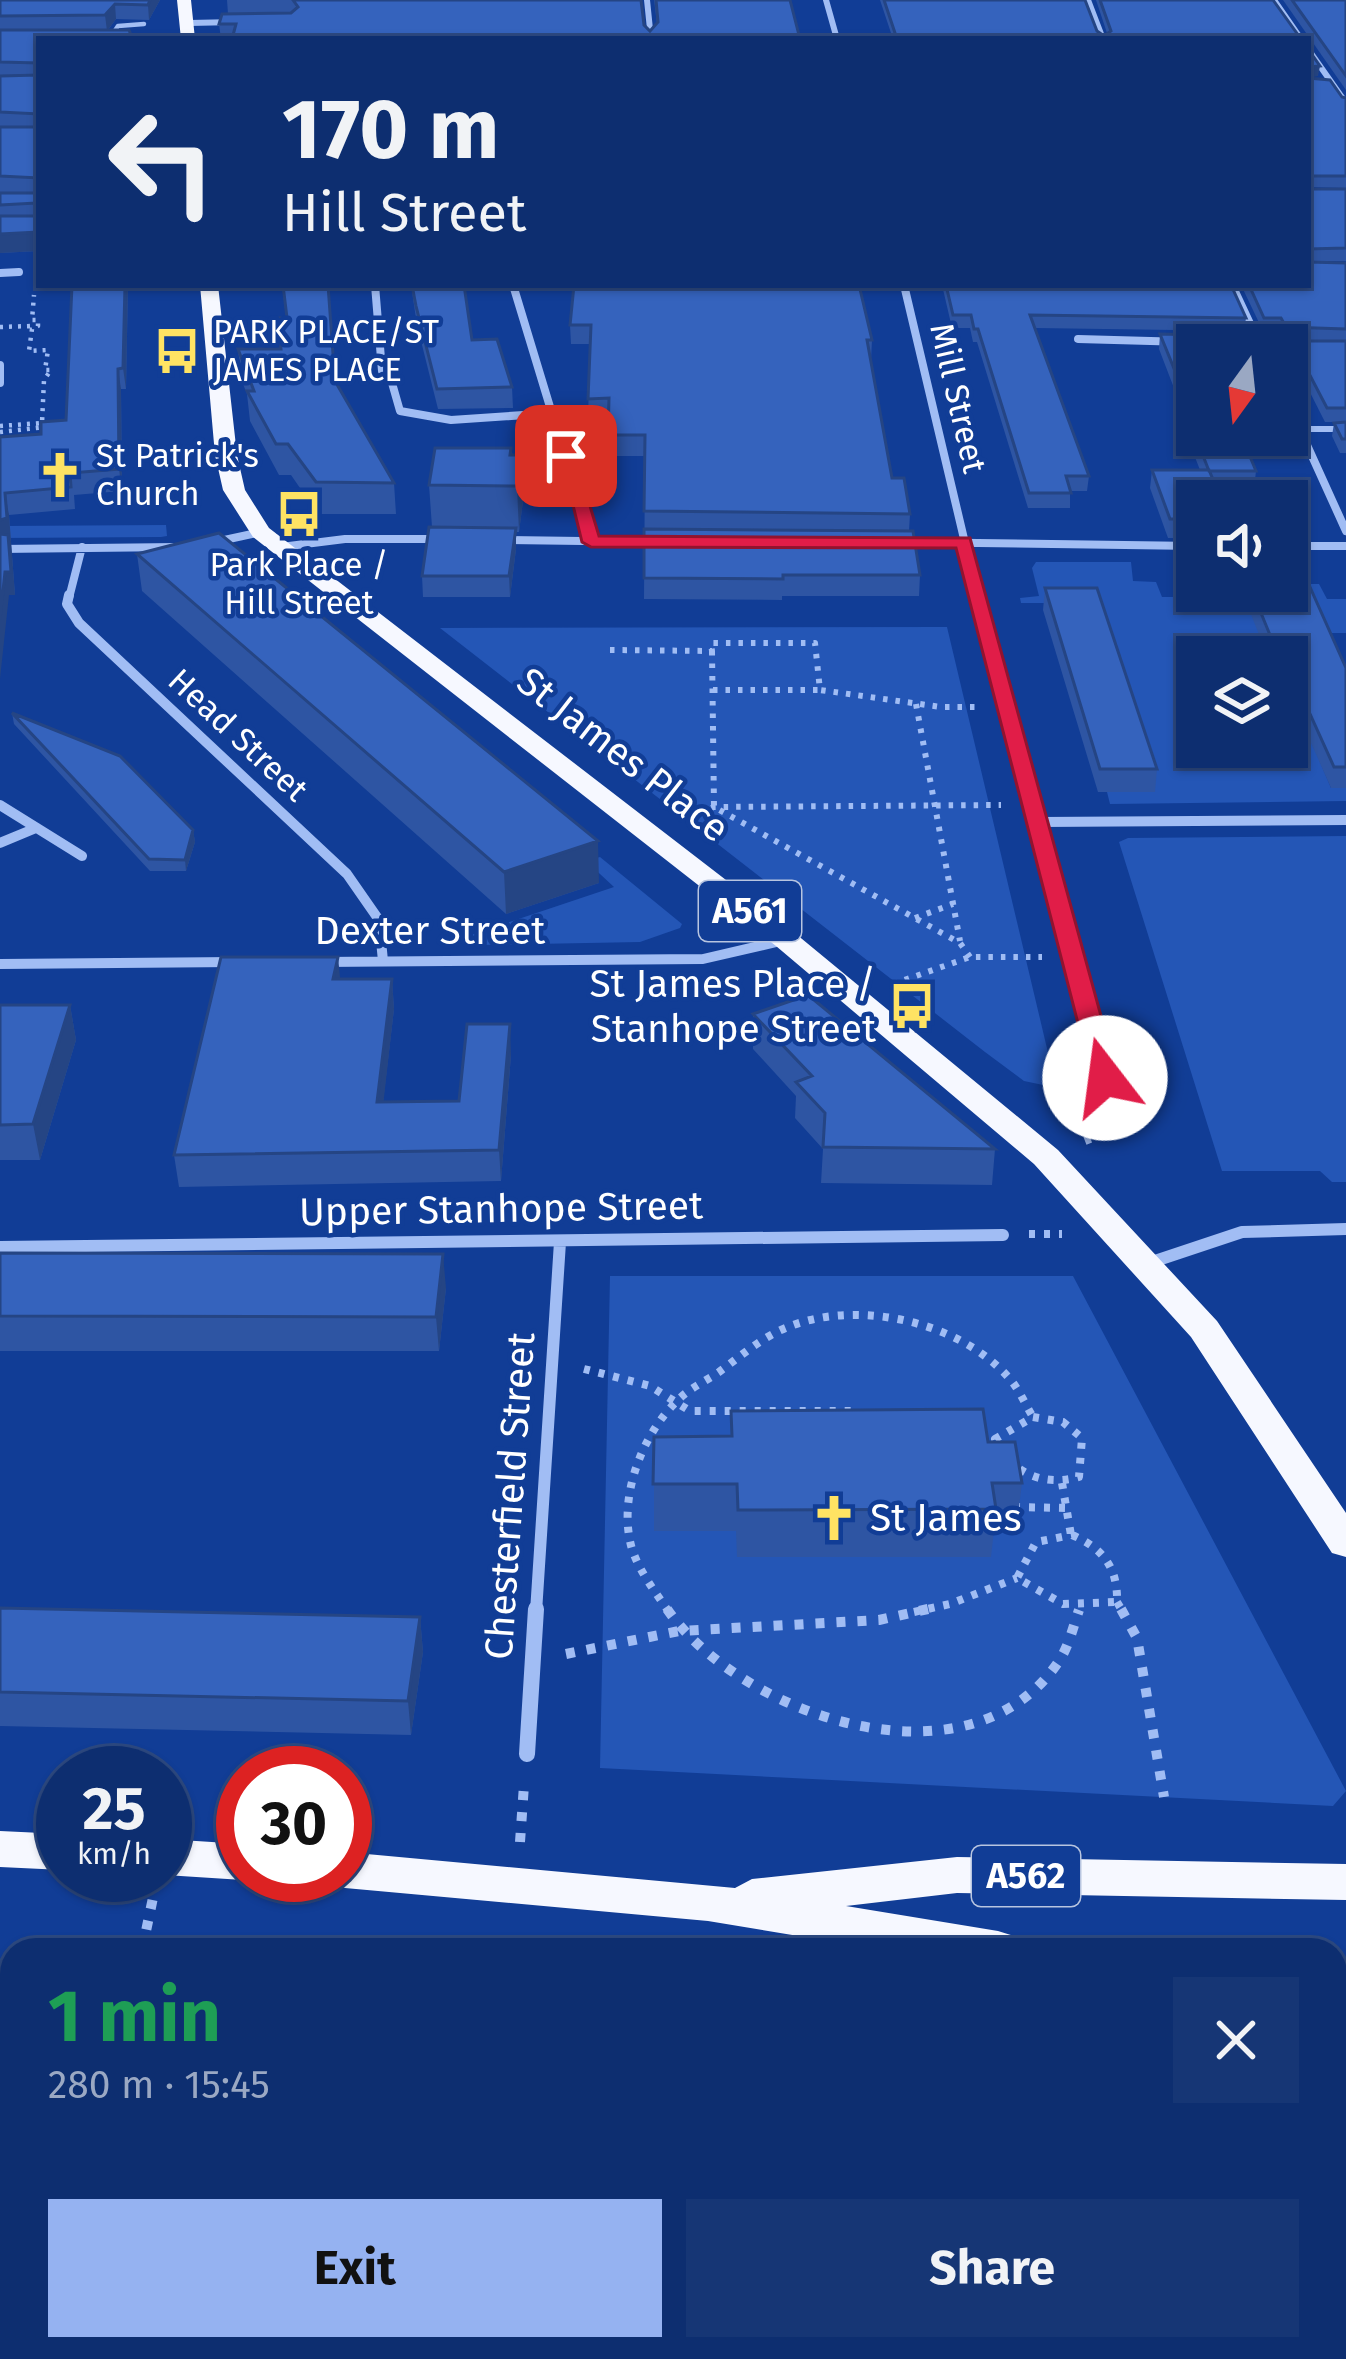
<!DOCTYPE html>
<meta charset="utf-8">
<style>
body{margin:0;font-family:"Fira Sans",sans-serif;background:#163675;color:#f1f3f6;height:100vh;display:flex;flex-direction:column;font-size:45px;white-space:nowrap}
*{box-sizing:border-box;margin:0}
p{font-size:39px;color:#9aa8c3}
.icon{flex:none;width:66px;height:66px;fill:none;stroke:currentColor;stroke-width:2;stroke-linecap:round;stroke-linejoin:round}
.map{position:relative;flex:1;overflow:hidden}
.drawer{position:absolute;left:0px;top:1938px;width:1347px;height:423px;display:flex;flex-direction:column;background:#0d2e70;border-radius:36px 36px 0 0;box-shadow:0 3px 9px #0004,0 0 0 3px #2d4a83}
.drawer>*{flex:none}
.banner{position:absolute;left:36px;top:36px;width:1275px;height:252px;border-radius:0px;box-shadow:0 3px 9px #0004,0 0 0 3px #2d4a83;background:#0d2e70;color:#f1f3f6;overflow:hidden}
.needle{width:78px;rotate:195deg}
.fabs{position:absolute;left:1176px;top:324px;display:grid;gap:24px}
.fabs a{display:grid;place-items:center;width:132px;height:132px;border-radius:0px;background:#0d2e70;box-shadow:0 3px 9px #0004,0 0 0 3px #2d4a83;font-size:60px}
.speed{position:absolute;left:36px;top:1746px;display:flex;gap:24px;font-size:60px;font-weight:700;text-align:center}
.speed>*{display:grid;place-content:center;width:156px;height:156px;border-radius:50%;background:#0d2e70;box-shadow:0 3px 9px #0004,0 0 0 3px #2d4a83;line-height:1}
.speed small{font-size:30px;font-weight:400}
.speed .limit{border:18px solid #d22;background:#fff;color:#111}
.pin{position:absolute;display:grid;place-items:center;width:102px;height:102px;color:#fff;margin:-51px;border-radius:24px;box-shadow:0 6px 18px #0006}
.me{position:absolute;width:132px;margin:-66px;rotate:345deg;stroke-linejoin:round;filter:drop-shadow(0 0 9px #0008)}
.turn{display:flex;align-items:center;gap:42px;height:252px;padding:0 48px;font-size:54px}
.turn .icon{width:156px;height:156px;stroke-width:2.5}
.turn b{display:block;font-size:84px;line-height:102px}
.round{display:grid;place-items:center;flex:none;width:126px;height:126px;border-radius:0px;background:#163675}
.headline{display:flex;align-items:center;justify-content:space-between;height:204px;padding:0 48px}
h1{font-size:72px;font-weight:700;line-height:90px;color:#1e9e55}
.primary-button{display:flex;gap:24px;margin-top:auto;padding:24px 48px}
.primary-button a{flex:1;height:138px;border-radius:0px;background:#95b2f1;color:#111;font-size:48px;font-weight:700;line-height:138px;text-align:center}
.primary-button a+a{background:#163675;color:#f1f3f6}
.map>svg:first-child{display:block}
</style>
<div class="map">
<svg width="1346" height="2359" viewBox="0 0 1346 2359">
<rect width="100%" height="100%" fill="#113d96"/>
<path fill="#2456b6" d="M 166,525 L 167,536 L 161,537 L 0,538 L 0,526 Z
M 1036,562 L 1131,562 L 1133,581 L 1156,582 L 1162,597 L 1212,597 L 1241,591 L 1295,598 L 1304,584 L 1319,584 L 1327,599 L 1346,599 L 1346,633 L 1319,633 L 1287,657 L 1197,657 L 1197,747 L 1287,747 L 1287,684 L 1331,788 L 1346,788 L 1346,801 L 1110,804 L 1107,792 L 1155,791 L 1055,603 L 1021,603 L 1020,598 L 1039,596 L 1032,568 Z
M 947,627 L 1050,1061 L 1043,1085 L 1024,1081 L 985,1052 L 440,628 Z
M 1346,836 L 1346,1182 L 1332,1182 L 1320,1171 L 1222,1171 L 1119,842 L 1128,838 Z
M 600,857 L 682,924 L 680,928 L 640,942 L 477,945 L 468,936 L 614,887 L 586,861 Z
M 610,1276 L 1073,1276 L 1346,1791 L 1333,1806 L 600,1768 Z
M 1335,2134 L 1346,2141 L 1346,2354 L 1335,2341 Z"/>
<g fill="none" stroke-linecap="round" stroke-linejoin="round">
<path stroke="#a1bdf4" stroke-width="4.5" stroke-dasharray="3 6" stroke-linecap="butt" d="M 0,327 L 31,326 L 32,322
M 0,426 L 42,423 L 44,380 L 51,370 L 45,370 L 48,350 L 29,351 L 32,329 L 38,326 L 38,320 L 32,320 L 34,295
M 0,432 L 45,427"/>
<path stroke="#a1bdf4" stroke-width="6" stroke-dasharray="4.5 8" stroke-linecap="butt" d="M 610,650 L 712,651 L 711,643 L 815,643 L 820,690 L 941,707 L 978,707
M 712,651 L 714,807 L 960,943 L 970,957
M 713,690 L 819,690
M 916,704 L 960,941
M 688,817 L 714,807 L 1001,805
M 915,918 L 953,904
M 893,984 L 970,957 L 1042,957"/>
<path stroke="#a1bdf4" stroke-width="8" stroke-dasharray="6 9" stroke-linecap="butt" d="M 1085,1141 L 1113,1130 L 1109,1104
M 1029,1234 L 1062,1234
M 584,1369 L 650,1386 L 690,1411 L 859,1411
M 1033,1417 L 1063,1422 L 1082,1438 L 1079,1477 C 1043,1487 1011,1473 995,1439 Z
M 1062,1483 L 1071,1535
M 1014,1507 L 1069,1508
M 1072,1535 C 1103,1548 1118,1568 1117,1602 L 1063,1604 L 1017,1578 L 1036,1542 Z
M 1117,1602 L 1123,1612
M 669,1612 C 656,1593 639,1571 632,1549 C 617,1498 642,1433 680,1398 C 692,1387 706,1381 719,1372 C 741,1356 762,1337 788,1327 C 857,1299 959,1321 1009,1378 C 1019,1389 1025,1404 1033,1417
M 914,1612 L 950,1604 L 1017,1578"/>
<path stroke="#a1bdf4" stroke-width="10" stroke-dasharray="9 12" stroke-linecap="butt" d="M 667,1609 C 742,1717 970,1794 1059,1661 C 1069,1646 1073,1627 1079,1610
M 1121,1609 L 1137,1638 L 1164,1797
M 566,1654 L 679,1631 L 879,1620 L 928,1609
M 520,1842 L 524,1785
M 142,1950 L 154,1893
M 0,2012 L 12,2006
M 1327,2349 L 1336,2359
M 395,2359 L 398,2349
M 531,2359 L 535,2349"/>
<path stroke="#a1bdf4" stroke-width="4.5" d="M 110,38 L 118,26 L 144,24"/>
<path stroke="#a1bdf4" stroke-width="6" d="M 1301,429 L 1346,429"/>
<path stroke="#a1bdf4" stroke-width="6" d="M 647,0 L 651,39
M 826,0 L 837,39
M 1088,0 L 1103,39
M 1274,0 L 1301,39
M 189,23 L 236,22
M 117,38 L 188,38
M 1308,49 L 1346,103"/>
<path stroke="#a1bdf4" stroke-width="8" d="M 0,273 L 19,272
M 375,285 L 382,371
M 513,285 L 591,542
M 904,285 L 978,598
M 1232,285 L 1260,345
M 1078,339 L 1259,344
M 0,365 L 0,383
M 392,383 L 400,411 L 451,420 L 554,413
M 1287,401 L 1346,531
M 502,540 L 656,542
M 215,542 L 261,532
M 898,542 L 1197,546
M 1287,546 L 1346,546
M 281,547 L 345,539 L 440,539
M 0,549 L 177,547
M 69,598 L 82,547"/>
<path stroke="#a1bdf4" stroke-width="10" d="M 69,595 L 67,604 L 79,623 L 347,874 L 379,920 L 383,961
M 978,595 L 1095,1038
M 0,805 L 82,856
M 1041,822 L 1346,820
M 0,843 L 36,828
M 322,962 L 703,959 L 785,940
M 0,964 L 235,962"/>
<path stroke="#a1bdf4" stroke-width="12" d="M 1094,1035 L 1105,1078
M 0,1247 L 1003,1235
M 1146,1264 L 1242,1232 L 1346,1229
M 536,1612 L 560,1242"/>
<path stroke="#a1bdf4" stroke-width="16" d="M 527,1754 L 536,1609
M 31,2359 L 47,2349"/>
<path fill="#edf2ff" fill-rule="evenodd" d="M 1335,2018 L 1346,2022 L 1346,2060 L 1335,2056 Z"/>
<path fill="#f6f8ff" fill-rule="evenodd" d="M 177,0 L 191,0 L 195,39 L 181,39 Z
M 200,285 L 218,285 L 237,455 L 245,490 L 269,528 L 796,934 L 1058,1150 L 1217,1321 L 1346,1513 L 1346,1557 L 1332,1553 L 1191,1337 L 1034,1164 L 776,946 L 253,537 L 223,490 L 215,455 Z
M 0,1831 L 63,1834 L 63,1870 L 0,1867 Z
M 165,1839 L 243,1844 L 243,1875 L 258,1875 L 243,1880 L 165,1875 Z
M 345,1852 L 735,1888 L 752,1879 L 957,1857 L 1346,1864 L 1346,1900 L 957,1893 L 846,1906 L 998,1931 L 1014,1936 L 1021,1950 L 883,1950 L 708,1921 L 345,1888 L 329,1883 L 325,1875 L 345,1875 Z
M 1335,1966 L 1346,1967 L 1346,2007 L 1335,2006 Z"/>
</g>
<path fill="#2e55a3" d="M 0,0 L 160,0 L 149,20 L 116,19 L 108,30 L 39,39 L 39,251 L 0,253 Z
M 227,0 L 641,0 L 644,25 L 650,31 L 657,24 L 654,0 L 790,0 L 800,39 L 221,39 L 219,24 L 228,14 Z
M 880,0 L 1085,0 L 1097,31 L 1104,36 L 1107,33 L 1096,0 L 1273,0 L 1301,39 L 893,39 Z
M 1283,0 L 1346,0 L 1346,90 Z
M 1308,78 L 1346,98 L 1346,188 L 1308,187 Z
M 1308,189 L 1346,189 L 1346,261 L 1308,261 Z
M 1309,263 L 1346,263 L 1346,422 L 1325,422 L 1291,355 L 1292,341 L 1307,341 L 1284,340 L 1279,331 L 1263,331 L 1241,285 L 1308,285 Z
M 72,285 L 128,285 L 126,389 L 121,389 L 122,491 L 74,495 L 75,509 L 9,515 L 15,595 L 9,595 L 0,437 L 41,434 L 66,420 Z
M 282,285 L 328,285 L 335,382 L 394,483 L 396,514 L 318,514 L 291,475 L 279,475 L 250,421 L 247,394 L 241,379 L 238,349 L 281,349 L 286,318 Z
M 411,285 L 464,285 L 472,340 L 512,387 L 513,408 L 438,409 L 417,325 Z
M 574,285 L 872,340 L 871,360 L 892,478 L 910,514 L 909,531 L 920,575 L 919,596 L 782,596 L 782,600 L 644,599 L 645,456 L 608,456 L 608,419 L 588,419 L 590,344 L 571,344 L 570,325 Z
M 942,285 L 1231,285 L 1246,318 L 1244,331 L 1035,328 L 1089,476 L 1087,491 L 1070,491 L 1070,508 L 1028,508 L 977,342 L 973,342 L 970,328 L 952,328 Z
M 1160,334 L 1197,345 L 1197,435 L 1244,435 L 1244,442 L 1256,471 L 1254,489 L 1217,488 L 1197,501 L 1197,591 L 1287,591 L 1346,668 L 1346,788 L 1331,788 L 1287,689 L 1287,657 L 1268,657 L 1244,597 L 1189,597 L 1173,554 L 1175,538 L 1168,538 L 1150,488 L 1152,470 L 1200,470 L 1191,447 L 1192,435 L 1159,349 Z
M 1346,422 L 1346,453 L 1340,453 L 1332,436 L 1334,423 Z
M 511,448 L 523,501 L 519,532 L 516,532 L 516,549 L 510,597 L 423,597 L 422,576 L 432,527 L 429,485 Z
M 137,554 L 599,883 L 506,914 L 142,591 Z
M 1045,588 L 1157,769 L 1155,792 L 1098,792 L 1043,610 Z
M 12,713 L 193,830 L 195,842 L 186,871 L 150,871 L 14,724 Z
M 340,979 L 392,979 L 394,1009 L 383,1102 L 459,1101 L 511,1055 L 501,1181 L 179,1187 L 174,1155 Z
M 0,1005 L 70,1005 L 76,1040 L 40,1160 L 0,1160 Z
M 753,1014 L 995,1149 L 992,1185 L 821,1183 L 823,1149 L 795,1118 L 796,1096 L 753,1049 Z
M 0,1253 L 446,1288 L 439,1351 L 0,1351 Z
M 731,1411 L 988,1442 L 1022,1483 L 1016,1530 L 994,1530 L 991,1557 L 737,1557 L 736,1531 L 654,1531 L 654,1437 L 731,1436 Z
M 0,1608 L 420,1617 L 423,1652 L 411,1735 L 0,1726 Z
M 12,2074 L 12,2190 L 0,2186 L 0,2076 Z
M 1172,2349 L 1282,2349 L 1290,2359 L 1180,2359 Z"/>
<path fill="#254584" d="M 150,0 L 160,0 L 149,20 L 148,5 Z
M 115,4 L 116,19 L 107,31 L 105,15 Z
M 1320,66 L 1318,76 L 1308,78 L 1308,67 Z
M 39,232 L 39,251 L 0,253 L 0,234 Z
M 125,285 L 128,285 L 126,389 L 123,368 Z
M 118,369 L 121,389 L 122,491 L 119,469 Z
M 521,455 L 523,501 L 519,532 L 517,486 Z
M 5,493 L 9,515 L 15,595 L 9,595 L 0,679 L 0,520 Z
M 516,528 L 516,549 L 510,597 L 509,576 Z
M 193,830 L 195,842 L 186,871 L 185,860 Z
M 598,841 L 599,883 L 506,914 L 504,872 Z
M 338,957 L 341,987 L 333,979 Z
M 392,979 L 394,1009 L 380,1133 L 377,1102 Z
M 70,1005 L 76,1040 L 40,1160 L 33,1124 Z
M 510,1024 L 511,1055 L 501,1181 L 499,1150 Z
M 443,1254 L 446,1288 L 439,1351 L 436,1317 Z
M 420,1617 L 423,1652 L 411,1735 L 408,1701 Z
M 310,2349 L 320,2349 L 322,2359 L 307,2359 Z
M 693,2349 L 702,2349 L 699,2359 L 691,2359 Z"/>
<path fill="#3563bd" stroke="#254584" stroke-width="3" d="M 0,0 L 150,0 L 148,5 L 115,4 L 105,15 L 0,16 Z
M 293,0 L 641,0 L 644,25 L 650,31 L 658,22 L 656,0 L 790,0 L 800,39 L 232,39 L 236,24 L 219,24 L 222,14 L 291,13 L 298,7 Z
M 884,0 L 1085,0 L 1097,31 L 1104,36 L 1111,31 L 1100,0 L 1273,0 L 1301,39 L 897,39 Z
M 1292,0 L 1346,0 L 1346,76 Z
M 0,30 L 129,30 L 131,35 L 129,39 L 39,39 L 39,63 L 0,62 Z
M 1308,49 L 1320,66 L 1308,67 Z
M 39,75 L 39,114 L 0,112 L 0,76 Z
M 1308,78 L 1330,80 L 1342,97 L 1346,98 L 1346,176 L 1308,176 Z
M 39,125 L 39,178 L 0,176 L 0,127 L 38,127 Z
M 39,180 L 39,206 L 36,203 L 0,205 L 0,193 L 36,193 Z
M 1308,189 L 1346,189 L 1346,248 L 1308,249 Z
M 39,214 L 39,232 L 0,234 L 0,216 L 36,216 Z
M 1308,262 L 1346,263 L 1346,329 L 1286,327 L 1281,318 L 1264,318 L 1249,285 L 1308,285 Z
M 72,285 L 125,285 L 123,368 L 118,369 L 119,469 L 70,473 L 71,487 L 5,493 L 7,518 L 0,520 L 0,437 L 41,434 L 41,422 L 66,420 Z
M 283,285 L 328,285 L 335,381 L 394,483 L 316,482 L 288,444 L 276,444 L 247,391 L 254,391 L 238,349 L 281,349 L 278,318 L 287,318 Z
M 412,285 L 464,285 L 472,340 L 497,339 L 512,387 L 437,389 L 416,306 Z
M 574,285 L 859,285 L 872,340 L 867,340 L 892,478 L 904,478 L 910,514 L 644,511 L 645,435 L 608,435 L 609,398 L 588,399 L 591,325 L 570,325 Z
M 946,285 L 1231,285 L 1246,318 L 1030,315 L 1089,476 L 1066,476 L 1071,493 L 1029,493 L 978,329 L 974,329 L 971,315 L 953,315 Z
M 1160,334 L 1203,335 L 1207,345 L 1197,345 L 1197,425 Z
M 1292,341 L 1346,341 L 1346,408 L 1327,408 Z
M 1346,422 L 1346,439 L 1342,439 L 1334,423 Z
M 1193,430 L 1197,430 L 1197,435 L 1241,435 L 1256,471 L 1209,471 Z
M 435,448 L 511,448 L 510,455 L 521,455 L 517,486 L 429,485 Z
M 1152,470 L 1209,470 L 1222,501 L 1197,501 L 1197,519 L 1170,519 Z
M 429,527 L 516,528 L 509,576 L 422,576 Z
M 644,529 L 913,531 L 920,575 L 783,575 L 783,579 L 644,578 Z
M 219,533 L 598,841 L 504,872 L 137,554 Z
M 0,534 L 8,535 L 11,572 L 5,572 L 0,619 Z
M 1176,535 L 1197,535 L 1197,578 L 1191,578 Z
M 1287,558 L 1297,558 L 1346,668 L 1346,767 L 1334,767 L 1287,663 L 1287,657 L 1279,657 L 1252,591 L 1287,591 Z
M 1045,588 L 1097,588 L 1157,769 L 1100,769 Z
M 12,713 L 120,756 L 193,830 L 185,860 L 149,859 Z
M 221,957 L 338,957 L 333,979 L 392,979 L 377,1102 L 459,1101 L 467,1024 L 510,1024 L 499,1150 L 174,1155 Z
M 808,995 L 995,1149 L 823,1147 L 825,1113 L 796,1082 L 812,1076 L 753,1014 Z
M 0,1005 L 70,1005 L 33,1124 L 0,1125 Z
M 0,1253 L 443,1254 L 436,1317 L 0,1316 Z
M 983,1409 L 988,1442 L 1015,1442 L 1022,1483 L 992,1483 L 996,1509 L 738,1510 L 737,1484 L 653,1484 L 654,1437 L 732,1436 L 731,1411 Z
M 0,1608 L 420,1617 L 408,1701 L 0,1692 Z
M 3,2071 L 12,2074 L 12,2155 L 9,2160 L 0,2157 L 0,2076 Z
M 216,2349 L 310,2349 L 307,2359 L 212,2359 Z
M 600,2349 L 693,2349 L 691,2359 L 597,2359 Z
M 1205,2349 L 1282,2349 L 1290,2359 L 1210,2359 Z"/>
<path fill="#e11d48" stroke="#92132f" stroke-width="3" d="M 560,452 L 575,456 L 599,536 L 970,538 L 1118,1078 L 1114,1084 L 1105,1086 L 1092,1078 L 956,548 L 591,547 L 582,542 Z"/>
<defs>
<symbol id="bus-bare" viewBox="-9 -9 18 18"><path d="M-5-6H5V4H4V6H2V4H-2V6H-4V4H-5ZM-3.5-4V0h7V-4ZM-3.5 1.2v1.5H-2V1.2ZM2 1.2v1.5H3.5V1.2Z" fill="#ffe363" stroke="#113d96" stroke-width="2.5" paint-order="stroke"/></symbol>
<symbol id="church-bare" viewBox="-9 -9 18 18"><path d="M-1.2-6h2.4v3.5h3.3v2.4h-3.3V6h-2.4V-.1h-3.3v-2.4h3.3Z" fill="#ffe363" stroke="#113d96" stroke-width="2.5" paint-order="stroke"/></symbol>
</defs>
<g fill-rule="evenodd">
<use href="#bus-bare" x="144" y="318" width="66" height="66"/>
<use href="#church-bare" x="27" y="442" width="66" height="66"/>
<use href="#bus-bare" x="266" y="481" width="66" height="66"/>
<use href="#bus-bare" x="879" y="973" width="66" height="66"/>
<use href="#church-bare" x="801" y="1485" width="66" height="66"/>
</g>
<g text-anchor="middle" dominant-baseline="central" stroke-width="9" stroke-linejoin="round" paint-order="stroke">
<g font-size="33" fill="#fff" stroke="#113d96" text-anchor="start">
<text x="213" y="332">PARK PLACE/ST<tspan x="213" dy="38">JAMES PLACE</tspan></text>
<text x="96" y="456">St Patrick's<tspan x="96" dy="38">Church</tspan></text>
<text x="299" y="565" text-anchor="middle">Park Place /<tspan x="299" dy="38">Hill Street</tspan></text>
</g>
<g font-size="33" fill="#fff" stroke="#113d96">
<text transform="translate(958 398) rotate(77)">Mill Street</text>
<text transform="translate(238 735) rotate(43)">Head Street</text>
</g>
<g fill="#113d96" stroke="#b8c5e0" stroke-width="3">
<rect x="699" y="881" width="102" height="60" rx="9"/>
<rect x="972" y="1846" width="108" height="60" rx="9"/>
</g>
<g font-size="36" font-weight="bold" fill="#fff">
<text x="750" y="911">A561</text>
<text x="1026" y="1876">A562</text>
</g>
<g font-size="39" fill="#fff" stroke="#113d96">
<text transform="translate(623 755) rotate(38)">St James Place</text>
<text x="430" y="931">Dexter Street</text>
<text transform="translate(501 1209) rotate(-1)">Upper Stanhope Street</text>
<text transform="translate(510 1496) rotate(-86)">Chesterfield Street</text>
</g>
<g font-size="39" fill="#fff" stroke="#113d96" text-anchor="end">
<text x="876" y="984">St James Place /<tspan x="876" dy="45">Stanhope Street</tspan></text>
<text x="870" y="1518" text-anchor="start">St James</text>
</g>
</g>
</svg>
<div class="fabs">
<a><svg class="needle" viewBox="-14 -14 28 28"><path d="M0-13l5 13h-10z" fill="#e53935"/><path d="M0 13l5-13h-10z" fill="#9aa8c3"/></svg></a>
<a><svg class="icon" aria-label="sound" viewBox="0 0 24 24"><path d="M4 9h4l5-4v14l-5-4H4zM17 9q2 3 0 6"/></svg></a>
<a><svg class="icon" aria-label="layers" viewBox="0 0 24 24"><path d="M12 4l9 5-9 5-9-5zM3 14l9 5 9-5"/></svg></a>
</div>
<div class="speed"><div>25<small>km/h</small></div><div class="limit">30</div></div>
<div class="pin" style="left:566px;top:456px;background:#d93025"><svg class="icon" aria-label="arrive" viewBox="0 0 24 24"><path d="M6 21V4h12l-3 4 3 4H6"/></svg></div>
<svg class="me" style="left:1105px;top:1078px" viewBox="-20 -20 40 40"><circle r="19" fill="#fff"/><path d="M0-13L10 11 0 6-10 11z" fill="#e11d48"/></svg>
<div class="banner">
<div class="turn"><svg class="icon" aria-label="left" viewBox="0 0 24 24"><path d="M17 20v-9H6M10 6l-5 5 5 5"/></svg><div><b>170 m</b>Hill Street</div></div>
</div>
<section class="drawer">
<div class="headline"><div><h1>1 min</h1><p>280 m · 15:45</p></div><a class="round"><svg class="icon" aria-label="close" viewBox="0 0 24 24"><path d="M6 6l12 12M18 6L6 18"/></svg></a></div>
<div class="primary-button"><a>Exit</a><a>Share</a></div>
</section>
</div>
